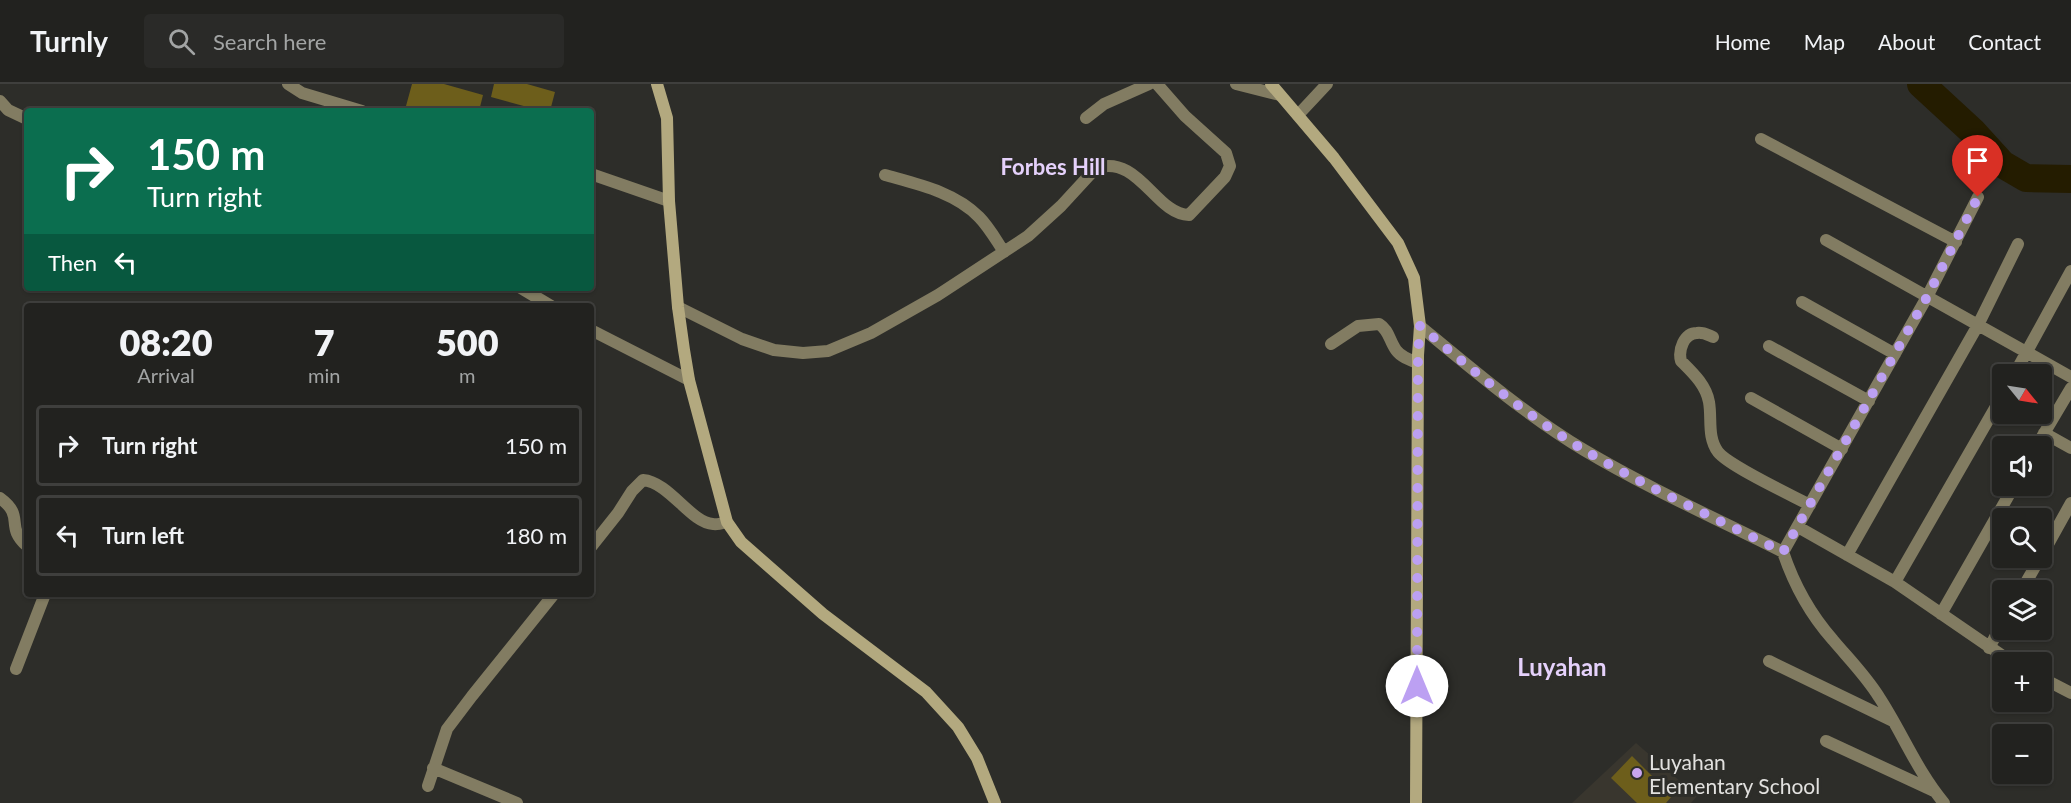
<!DOCTYPE html>
<meta charset="utf-8">
<style>
body{margin:0;font-family:Lato,sans-serif;background:#2a2a28;color:#f1f3f6;height:100vh;display:flex;flex-direction:column;font-size:22px;white-space:nowrap}
*{box-sizing:border-box;margin:0}
p{font-size:20px;color:#a2a4a4}
.icon{flex:none;width:33px;height:33px;fill:none;stroke:currentColor;stroke-width:2;stroke-linecap:round;stroke-linejoin:round}
.map{position:relative;flex:1;overflow:hidden}
.sheet{position:absolute;left:24px;top:219px;width:570px;height:294px;display:flex;flex-direction:column;background:#22221f;border-radius:6px;box-shadow:0 2px 4px #0004,0 0 0 2px #3f3f3d}
.sheet>*{flex:none}
.top-card{position:absolute;left:24px;top:24px;width:570px;height:183px;border-radius:6px;box-shadow:0 2px 4px #0004,0 0 0 2px #3f3f3d;background:#0b6e4f;color:#fff;overflow:hidden}
.needle{width:39px;rotate:120deg}
.fabs{position:absolute;left:1992px;top:280px;display:grid;gap:12px}
.fabs a{display:grid;place-items:center;width:60px;height:60px;border-radius:6px;background:#22221f;box-shadow:0 2px 4px #0004,0 0 0 2px #3f3f3d;font-size:30px}
.pin{position:absolute;display:grid;place-items:center;width:51px;height:51px;color:#fff;margin:-62px -26px;border-radius:50% 50% 50% 0;rotate:-45deg;box-shadow:0 0 6px #0007}
.pin .icon{rotate:45deg}
.me{position:absolute;width:66px;margin:-33px;rotate:0deg;stroke-linejoin:round;filter:drop-shadow(0 0 4px #0008)}
.turn{display:flex;align-items:center;gap:21px;height:126px;padding:0 24px;font-size:27px}
.turn .icon{width:78px;height:78px;stroke-width:2.5}
.turn b{display:block;font-size:42px;line-height:51px}
.then{display:flex;align-items:center;height:57px;padding:0 24px;background:#0003;gap:12px;font-size:22px}
.eta{display:flex;justify-content:space-evenly;align-items:center;height:102px;text-align:center}
.eta b{font-size:36px;font-weight:800;line-height:42px}
ul{padding:0;list-style:none}
li{display:flex;align-items:center;gap:18px;height:81px;margin:0 12px 9px;padding:0 12px;border:3px solid #3f3f3d;border-radius:6px}
li div{flex:1}
li b{display:block;font-size:22px}
li em{font-style:normal}
header{display:flex;align-items:center;gap:36px;box-sizing:border-box;height:84px;padding:0 30px;background:#22221f;border-bottom:2px solid #3f3f3d}
header strong{font-size:28px}
nav{display:flex;gap:33px;margin-inline-start:auto;font-size:21px}
.search{width:420px;height:54px;background:#2a2a28;display:flex;align-items:center;gap:15px;box-sizing:border-box;padding:0 21px;border-radius:6px;color:#a2a4a4;font-size:22px}
.map>svg:first-child{display:block}
</style>
<header>
<strong>Turnly</strong>
<div class="search"><svg class="icon" aria-label="search" viewBox="0 0 24 24"><circle cx="10" cy="10" r="6"/><path d="M15 15l6 6"/></svg>Search here</div>
<nav><a>Home</a><a>Map</a><a>About</a><a>Contact</a></nav>
</header>
<div class="map">
<svg width="2071" height="719" viewBox="0 0 2071 719">
<rect width="100%" height="100%" fill="#2d2d29"/>
<path fill="#39362e" d="M 1636,659 L 1697,712 L 1691,719 L 1572,719 Z"/>
<g fill="none" stroke-linecap="round" stroke-linejoin="round">
<path stroke="#241c00" stroke-width="28" d="M 1921,0 L 1972,47 L 2002,80 L 2026,94 L 2071,95"/>
</g>
<path fill="#6d5e1b" d="M 412,0 L 444,0 L 483,11 L 479,27 L 424,27 L 406,22 Z
M 494,0 L 527,0 L 555,8 L 550,27 L 542,27 L 491,13 Z
M 1632,672 L 1672,712 L 1666,719 L 1637,719 L 1611,694 Z"/>
<g fill="none" stroke-linecap="round" stroke-linejoin="round">
<path stroke="#827c62" stroke-width="12" d="M 288,0 L 302,9 L 362,27
M 1236,0 L 1280,11
M 0,17 L 8,26 L 27,35
M 1298,31 L 1327,0
M 1086,34 L 1104,20 L 1149,0
M 1761,55 L 1956,158
M 591,90 L 669,117
M 885,91 C 917,100 955,108 979,133 C 989,143 996,156 1004,168
M 1826,156 L 2071,293
M 521,204 L 551,222
M 1802,218 L 1895,270
M 678,223 L 742,255 L 774,266 L 803,269 L 828,267 L 871,249 L 938,211 L 1028,152 L 1061,122 L 1096,84 C 1139,70 1155,130 1189,131 L 1225,93 L 1230,82 L 1226,69 L 1185,32 L 1157,0
M 1420,242 C 1472,285 1526,331 1584,366 C 1648,404 1717,435 1783,468 C 1794,501 1810,530 1833,556 C 1849,575 1866,592 1879,613 C 1902,648 1917,687 1944,719
M 591,246 L 689,296
M 1713,253 C 1708,251 1703,248 1697,249 C 1684,249 1678,266 1681,277 C 1693,289 1706,301 1709,318 C 1712,335 1707,353 1718,368 C 1729,382 1791,411 1810,421
M 1331,260 L 1358,242 L 1379,240 C 1389,246 1389,256 1396,266 C 1401,273 1410,276 1418,279
M 1769,262 L 1869,317
M 2014,291 L 2071,187
M 1751,314 L 1842,365
M 2044,349 L 2071,364
M 2036,363 L 2071,304
M 0,414 C 26,433 4,442 27,462
M 1798,443 L 1895,498 L 2013,579
M 591,463 L 618,429 L 632,407 L 643,396 C 669,398 691,439 713,440 C 717,441 723,439 727,438
M 1783,468 L 1927,213 L 1978,113
M 1847,471 L 1978,241 L 2018,160
M 2042,471 L 2071,419
M 1895,498 L 2002,312
M 2021,507 L 2040,474
M 1941,530 L 2014,402
M 1989,564 L 2002,540
M 1769,577 L 1893,637
M 16,585 L 45,510
M 2042,594 L 2071,609
M 1826,657 L 1934,707
M 433,684 L 517,719
M 428,702 L 447,645 L 472,612 L 554,510"/>
<path stroke="#b3a97f" stroke-width="12" d="M 657,0 L 667,34 L 669,117 L 678,223 L 684,266 L 689,296 L 727,438 L 741,458 L 823,530 L 926,608 L 958,643 L 977,674 L 995,719
M 1271,0 L 1334,74 L 1398,159 L 1414,194 L 1420,242 L 1418,271 L 1416,719"/>
</g>
<g fill="none" stroke-linecap="round" stroke-linejoin="round">
<path stroke="#bca0f2" stroke-width="10" stroke-dasharray="0 18" d="M 1417,602 L 1418,271 L 1420,242 C 1472,286 1526,331 1584,366 C 1648,404 1717,435 1783,468 L 1927,213 L 1978,113"/>
</g>
<circle fill="#c8a5ee" stroke="#2d2d29" stroke-width="2" cx="1637" cy="689" r="6"/>
<g text-anchor="middle" dominant-baseline="central" stroke-width="6" stroke-linejoin="round" paint-order="stroke">
<g font-size="21" fill="#e2e1df" stroke="#2d2d29" text-anchor="start">
<text x="1649" y="677">Luyahan<tspan x="1649" dy="24">Elementary School</tspan></text>
</g>
<g font-size="22" font-weight="bold" fill="#e5d1fb" stroke="#2d2d29">
<text x="1053" y="82">Forbes Hill</text>
</g>
<g font-size="24" font-weight="bold" fill="#e5d1fb" stroke="#2d2d29">
<text x="1562" y="582">Luyahan</text>
</g>
</g>
</svg>
<div class="fabs">
<a><svg class="needle" viewBox="-14 -14 28 28"><path d="M0-13l5 13h-10z" fill="#e53935"/><path d="M0 13l5-13h-10z" fill="#a2a4a4"/></svg></a>
<a><svg class="icon" aria-label="sound" viewBox="0 0 24 24"><path d="M4 9h4l5-4v14l-5-4H4zM17 9q2 3 0 6"/></svg></a>
<a><svg class="icon" aria-label="search" viewBox="0 0 24 24"><circle cx="10" cy="10" r="6"/><path d="M15 15l6 6"/></svg></a>
<a><svg class="icon" aria-label="layers" viewBox="0 0 24 24"><path d="M12 4l9 5-9 5-9-5zM3 14l9 5 9-5"/></svg></a>
<a>+</a>
<a>−</a>
</div>
<div class="pin" style="left:1978px;top:113px;background:#d93025"><svg class="icon" aria-label="arrive" viewBox="0 0 24 24"><path d="M6 21V4h12l-3 4 3 4H6"/></svg></div>
<svg class="me" style="left:1417px;top:602px" viewBox="-20 -20 40 40"><circle r="19" fill="#fff"/><path d="M0-13L10 11 0 6-10 11z" fill="#bca0f2"/></svg>
<div class="top-card">
<div class="turn"><svg class="icon" aria-label="right" viewBox="0 0 24 24"><path d="M7 20v-9h11M14 6l5 5-5 5"/></svg><div><b>150 m</b>Turn right</div></div>
<div class="then">Then<svg class="icon" aria-label="left" viewBox="0 0 24 24"><path d="M17 20v-9H6M10 6l-5 5 5 5"/></svg></div>
</div>
<section class="sheet">
<div class="eta">
<div><b>08:20</b><p>Arrival</p></div>
<div><b>7</b><p>min</p></div>
<div><b>500</b><p>m</p></div>
</div>
<ul>
<li><svg class="icon" aria-label="right" viewBox="0 0 24 24"><path d="M7 20v-9h11M14 6l5 5-5 5"/></svg><div><b>Turn right</b></div><em>150 m</em></li>
<li><svg class="icon" aria-label="left" viewBox="0 0 24 24"><path d="M17 20v-9H6M10 6l-5 5 5 5"/></svg><div><b>Turn left</b></div><em>180 m</em></li>
</ul>
</section>
</div>
